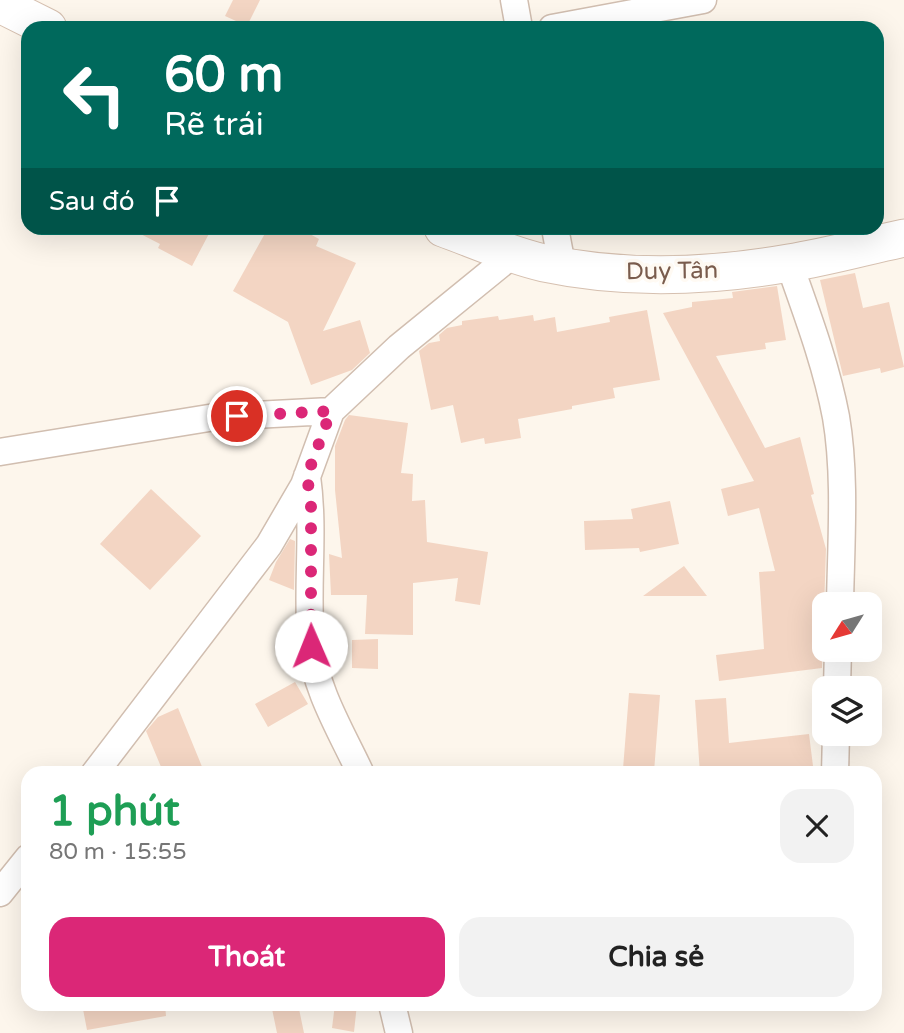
<!DOCTYPE html>
<html lang="vi">
<meta charset="utf-8">
<style>
body{margin:0;font-family:"Varela Round",sans-serif;background:#f2f2f2;color:#222;height:100vh;display:flex;flex-direction:column;font-size:26px;white-space:nowrap}
*{box-sizing:border-box;margin:0}
p{font-size:23px;color:#767676}
.icon{flex:none;width:38px;height:38px;fill:none;stroke:currentColor;stroke-width:2;stroke-linecap:round;stroke-linejoin:round}
.map{position:relative;flex:1;overflow:hidden}
.details{position:absolute;left:21px;top:766px;width:861px;height:245px;display:flex;flex-direction:column;background:#fff;border-radius:21px;box-shadow:0 7px 28px #0002}
.details>*{flex:none}
.top-card{position:absolute;left:21px;top:21px;width:863px;height:214px;border-radius:21px;box-shadow:0 7px 28px #0002;background:#00695c;color:#fff;overflow:hidden}
.needle{width:46px;rotate:233deg}
.buttons{position:absolute;left:812px;top:592px;display:grid;gap:14px}
.buttons a{display:grid;place-items:center;width:70px;height:70px;border-radius:14px;background:#fff;box-shadow:0 7px 28px #0002;font-size:35px}
.pin{position:absolute;display:grid;place-items:center;width:60px;height:60px;color:#fff;margin:-30px;border:4px solid #fff;border-radius:50%;box-shadow:0 2px 7px #0007}
.me{position:absolute;width:77px;margin:-38px;rotate:359deg;stroke-linejoin:round;filter:drop-shadow(0 0 5px #0008)}
.turn{display:flex;align-items:center;gap:24px;height:147px;padding:0 28px;font-size:32px}
.turn .icon{width:91px;height:91px;stroke-width:2.5}
.turn b{display:block;font-size:49px;line-height:60px}
.then{display:flex;align-items:center;height:66px;padding:0 28px;background:#0003;gap:14px;font-size:26px}
.round{display:grid;place-items:center;flex:none;width:74px;height:74px;border-radius:21px;background:#f2f2f2}
.summary{display:flex;align-items:center;justify-content:space-between;height:119px;padding:0 28px}
h1{font-size:42px;font-weight:800;line-height:52px;color:#1e9e55}
.primary-button{display:flex;gap:14px;margin-top:auto;padding:14px 28px}
.primary-button a{flex:1;height:80px;border-radius:21px;background:#db2777;color:#fff;font-size:28px;font-weight:800;line-height:80px;text-align:center}
.primary-button a+a{background:#f2f2f2;color:#222}
.map>svg:first-child{display:block}
</style>
<div class="map">
<svg width="904" height="1033" viewBox="0 0 904 1033">
<rect width="100%" height="100%" fill="#fdf6ec"/>
<path fill="#f3d5c3" d="M 233,0 L 260,0 L 247,26 L 225,16 Z
M 129,228 L 212,228 L 192,266 L 158,248 L 160,244 Z
M 268,228 L 299,228 L 319,239 L 316,246 L 356,263 L 323,331 L 360,320 L 370,353 L 352,370 L 311,385 L 288,322 L 233,291 Z
M 855,273 L 863,308 L 889,302 L 904,367 L 881,373 L 880,368 L 843,376 L 820,280 Z
M 777,286 L 786,340 L 765,343 L 766,349 L 716,356 L 765,448 L 800,437 L 814,494 L 811,495 L 826,549 L 822,668 L 719,681 L 716,655 L 764,649 L 759,572 L 775,571 L 759,508 L 728,516 L 721,489 L 754,481 L 663,313 L 692,307 L 692,302 L 733,298 L 732,292 Z
M 647,310 L 660,380 L 613,388 L 615,398 L 572,406 L 572,409 L 518,419 L 521,438 L 485,444 L 484,438 L 461,443 L 453,405 L 431,410 L 419,351 L 429,343 L 440,341 L 439,335 L 447,328 L 462,325 L 462,321 L 498,316 L 499,320 L 533,315 L 534,321 L 555,317 L 557,332 L 610,322 L 609,317 Z
M 349,415 L 408,423 L 401,473 L 413,474 L 412,501 L 425,500 L 427,542 L 488,552 L 480,605 L 455,601 L 458,578 L 413,583 L 413,635 L 365,634 L 367,595 L 331,595 L 329,554 L 342,558 L 335,490 L 335,446 L 345,420 Z
M 151,489 L 201,536 L 150,590 L 100,544 Z
M 670,501 L 679,544 L 640,552 L 639,548 L 585,550 L 584,521 L 633,519 L 631,509 Z
M 290,539 L 295,541 L 294,590 L 269,580 L 276,562 Z
M 684,566 L 707,596 L 643,596 Z
M 378,639 L 378,669 L 352,668 L 352,640 Z
M 295,682 L 308,704 L 268,727 L 255,704 Z
M 629,693 L 660,695 L 654,772 L 623,769 Z
M 726,698 L 729,743 L 809,734 L 814,774 L 700,774 L 695,700 Z
M 178,708 L 205,774 L 164,774 L 146,731 L 158,717 Z
M 82,1004 L 165,1004 L 166,1016 L 87,1030 Z
M 271,1004 L 298,1004 L 304,1033 L 277,1033 Z
M 335,1004 L 357,1004 L 354,1032 L 332,1028 Z"/>
<g fill="none" stroke-linecap="round" stroke-linejoin="round">
<defs>
<path id="street" d="M 514,0 L 519,28
M 552,28 L 703,0
M 555,228 L 562,265
M 789,263 C 807,314 826,364 836,417 C 846,475 841,544 840,604
M 0,452 L 215,417 L 331,411
M 307,476 C 315,532 306,587 311,643 C 314,688 342,733 361,774
M 837,688 L 838,649
M 94,774 L 269,545 L 304,485 L 331,411 L 399,347 L 512,255
M 835,774 L 836,733
M 0,893 L 28,858
M 392,1004 L 399,1033"/>
<path id="secondary" d="M 0,4 L 48,28
M 443,228 C 476,240 509,255 544,263 C 624,280 709,277 789,263 C 828,257 866,246 904,238"/>
</defs>
<use href="#street" stroke="#d1beb0" stroke-width="29"/>
<use href="#secondary" stroke="#d6c0b0" stroke-width="39"/>
<use href="#street" stroke="#fff" stroke-width="26"/>
<use href="#secondary" stroke="#fff" stroke-width="37"/>
</g>
<g fill="none" stroke-linecap="round" stroke-linejoin="round">
<path stroke="#db2777" stroke-width="12" stroke-dasharray="0 21.6" d="M 237,416 L 331,411 L 307,476 L 311,504 L 311,646"/>
</g>
<g text-anchor="middle" dominant-baseline="central" stroke-width="7" stroke-linejoin="round" paint-order="stroke">
<g font-size="24" fill="#7a5c4d" stroke="#fffaf3">
<text transform="translate(672 271) rotate(-1)">Duy Tân</text>
</g>
</g>
</svg>
<div class="buttons">
<a><svg class="needle" viewBox="-14 -14 28 28"><path d="M0-13l5 13h-10z" fill="#e53935"/><path d="M0 13l5-13h-10z" fill="#767676"/></svg></a>
<a><svg class="icon" aria-label="layers" viewBox="0 0 24 24"><path d="M12 4l9 5-9 5-9-5zM3 14l9 5 9-5"/></svg></a>
</div>
<div class="pin" style="left:237px;top:416px;background:#d93025"><svg class="icon" aria-label="arrive" viewBox="0 0 24 24"><path d="M6 21V4h12l-3 4 3 4H6"/></svg></div>
<svg class="me" style="left:311px;top:646px" viewBox="-20 -20 40 40"><circle r="19" fill="#fff"/><path d="M0-13L10 11 0 6-10 11z" fill="#db2777"/></svg>
<div class="top-card">
<div class="turn"><svg class="icon" aria-label="left" viewBox="0 0 24 24"><path d="M17 20v-9H6M10 6l-5 5 5 5"/></svg><div><b>60 m</b>Rẽ trái</div></div>
<div class="then">Sau đó<svg class="icon" aria-label="arrive" viewBox="0 0 24 24"><path d="M6 21V4h12l-3 4 3 4H6"/></svg></div>
</div>
<section class="details">
<div class="summary"><div><h1>1 phút</h1><p>80 m · 15:55</p></div><a class="round"><svg class="icon" aria-label="close" viewBox="0 0 24 24"><path d="M6 6l12 12M18 6L6 18"/></svg></a></div>
<div class="primary-button"><a>Thoát</a><a>Chia sẻ</a></div>
</section>
</div>
